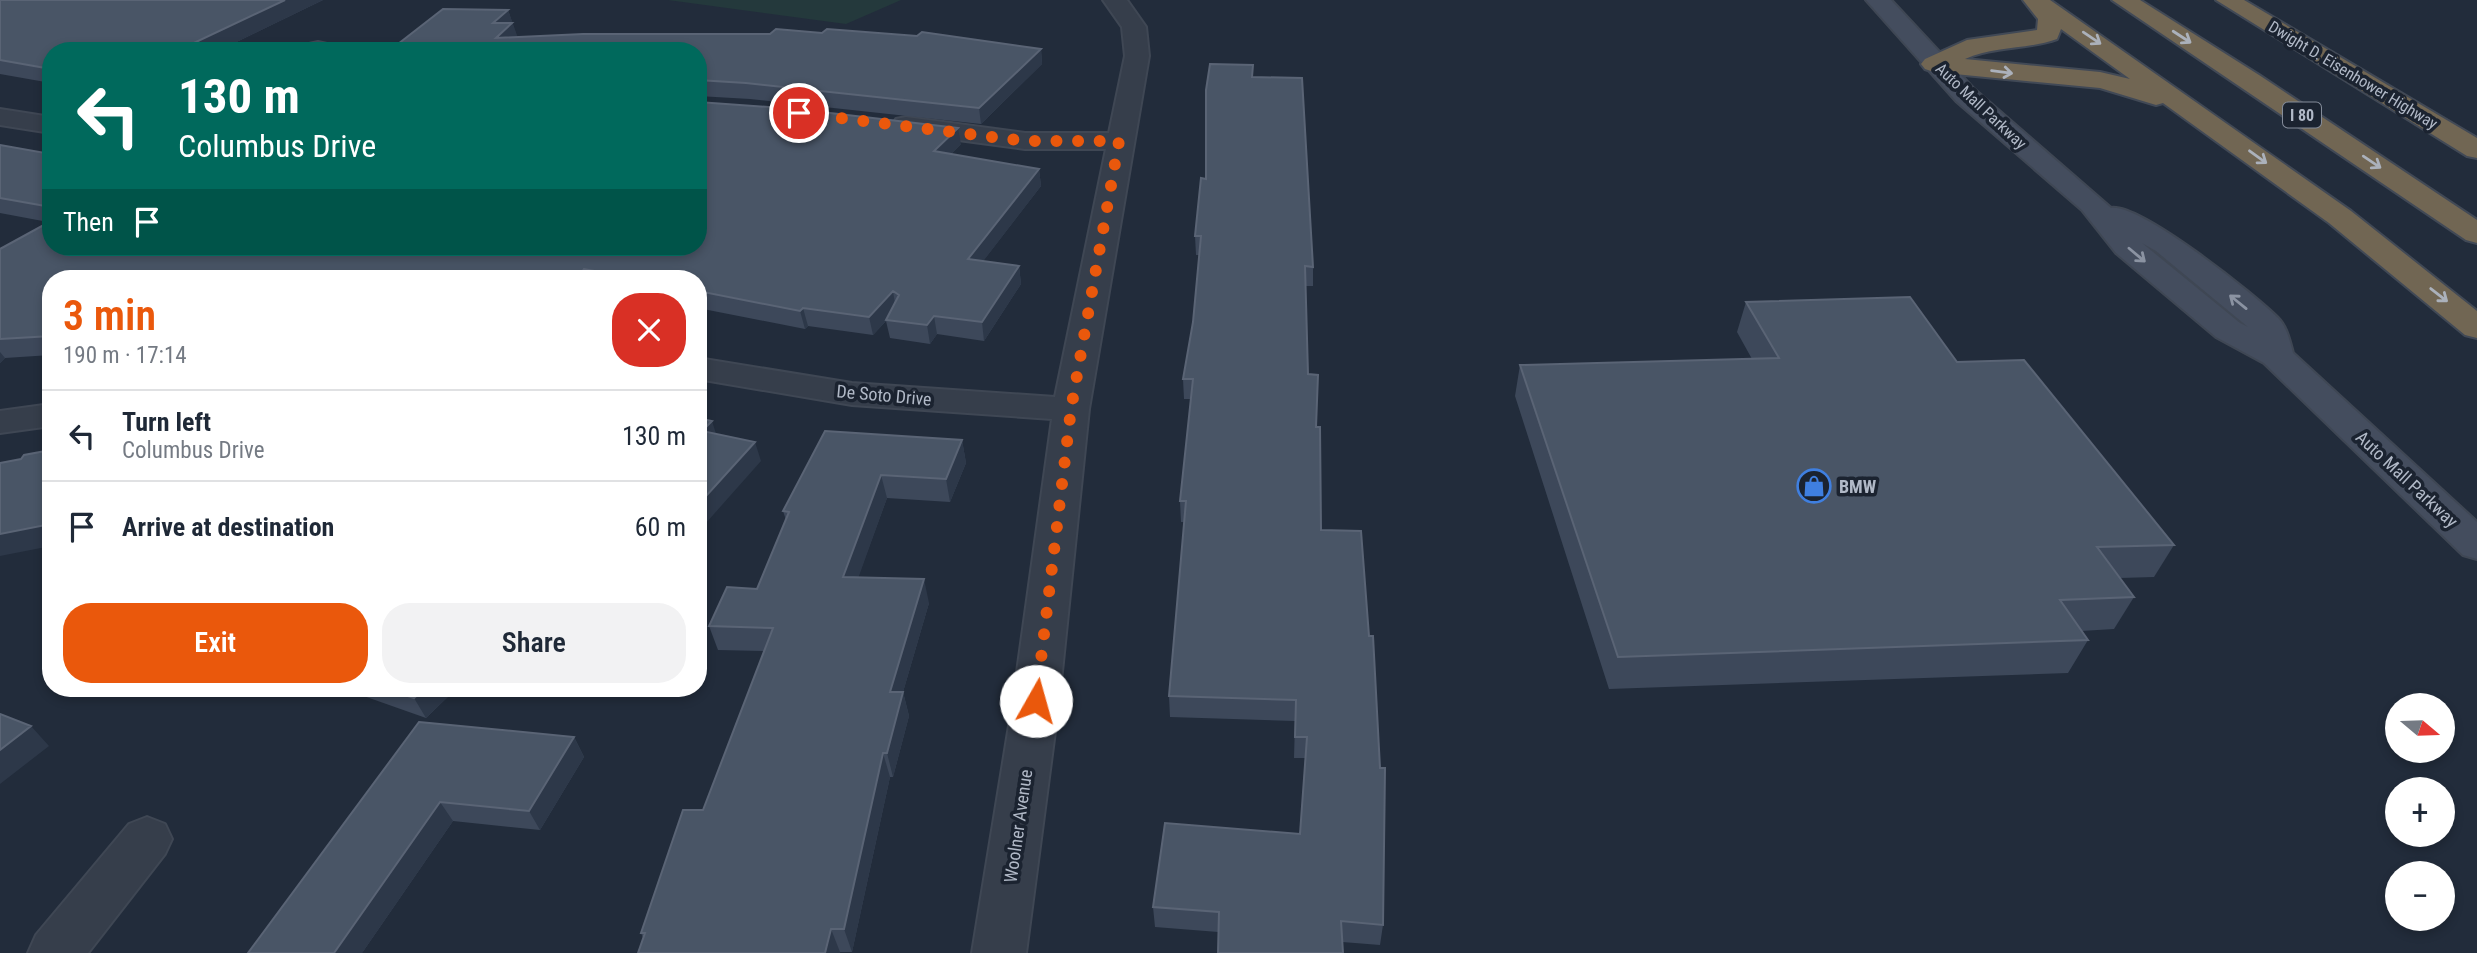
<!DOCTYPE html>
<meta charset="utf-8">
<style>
body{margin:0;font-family:"Roboto Condensed",sans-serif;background:#f2f2f3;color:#1f2937;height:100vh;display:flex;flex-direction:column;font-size:26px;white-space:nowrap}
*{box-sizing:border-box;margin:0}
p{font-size:23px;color:#747a83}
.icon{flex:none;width:38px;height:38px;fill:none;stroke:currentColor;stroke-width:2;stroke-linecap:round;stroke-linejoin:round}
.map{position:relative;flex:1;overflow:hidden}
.drawer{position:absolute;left:42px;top:270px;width:665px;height:427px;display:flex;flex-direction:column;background:#fff;border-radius:28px;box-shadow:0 4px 10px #0003}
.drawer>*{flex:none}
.hud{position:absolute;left:42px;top:42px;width:665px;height:214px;border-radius:28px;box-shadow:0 4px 10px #0003;background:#00695c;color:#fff;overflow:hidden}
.needle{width:46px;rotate:109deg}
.buttons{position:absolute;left:2385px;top:693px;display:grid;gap:14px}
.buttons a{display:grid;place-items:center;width:70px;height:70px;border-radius:50%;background:#fff;box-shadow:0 4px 10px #0003;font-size:35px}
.pin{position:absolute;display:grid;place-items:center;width:60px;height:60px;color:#fff;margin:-30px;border:4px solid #fff;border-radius:50%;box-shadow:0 2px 7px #0007}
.me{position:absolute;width:77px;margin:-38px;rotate:7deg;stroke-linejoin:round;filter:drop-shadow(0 0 5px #0008)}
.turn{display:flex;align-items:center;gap:24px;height:147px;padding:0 21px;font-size:32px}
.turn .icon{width:91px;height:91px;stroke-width:2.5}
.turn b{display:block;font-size:49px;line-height:60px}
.then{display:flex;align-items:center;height:66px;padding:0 21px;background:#0003;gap:14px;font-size:26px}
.round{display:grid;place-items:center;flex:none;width:74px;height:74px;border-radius:28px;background:#f2f2f3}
.head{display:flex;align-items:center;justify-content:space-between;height:119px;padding:0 21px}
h1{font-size:42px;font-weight:600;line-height:52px;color:#ea580c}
.primary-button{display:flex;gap:14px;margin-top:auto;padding:14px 21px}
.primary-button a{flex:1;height:80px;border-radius:28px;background:#ea580c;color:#fff;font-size:28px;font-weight:600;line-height:80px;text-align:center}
.primary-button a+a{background:#f2f2f3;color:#1f2937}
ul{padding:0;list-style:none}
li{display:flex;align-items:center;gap:21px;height:91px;padding:0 21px;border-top:2px solid #e0e1e3}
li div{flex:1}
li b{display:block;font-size:26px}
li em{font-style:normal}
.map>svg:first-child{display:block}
</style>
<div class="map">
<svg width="2477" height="953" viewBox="0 0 2477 953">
<rect width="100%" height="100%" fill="#222c3b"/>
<path fill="#24393c" d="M 668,0 L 901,0 L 846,24 Z"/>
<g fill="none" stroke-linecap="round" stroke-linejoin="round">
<defs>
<path id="street" d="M 1103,0 L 1127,0 L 1146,27 L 1149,56 L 1089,409 L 1059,701 L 1026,953 L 972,953 L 1013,701 L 1052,419 L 852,405 L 698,379 L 698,358 L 852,383 L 1055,397 L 1106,149 L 1025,149 L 906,133 L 896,131 L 892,125 L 896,119 L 906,117 L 1025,133 L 1109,133 L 1125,56 L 1122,27 Z
M 318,42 L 327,44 L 329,51 L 304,51 L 309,44 Z
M 0,109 L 51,117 L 51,133 L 0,125 Z
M 51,404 L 51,426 L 0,433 L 0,411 Z
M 147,817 L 165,824 L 172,839 L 165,854 L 88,953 L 28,953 L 36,935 L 129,824 Z"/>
<path id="secondary" d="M 1866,0 L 1891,0 L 1974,89 L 2111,208 C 2140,203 2255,295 2278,318 C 2287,327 2290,342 2293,353 L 2477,522 L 2477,559 L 2463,555 L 2264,363 L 2216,337 L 2116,253 L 2082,210 L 1956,101 ZM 2142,243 L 2156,251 L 2248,327 L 2240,323 Z"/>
<path id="highway" d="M 2023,0 L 2050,0 L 2351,211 L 2477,311 L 2477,338 L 2465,335 L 2329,223 L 2163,103 L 2156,105 L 2100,88 L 1934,72 L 1925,69 L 1921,64 L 1925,59 L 1967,40 L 2037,30 L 2038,19 ZM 2061,29 L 2130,79 L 2100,72 L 1965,59 C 1993,46 2026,50 2057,39 Z
M 2112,0 L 2140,0 L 2259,75 L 2477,220 L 2477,243 L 2466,240 Z
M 2216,0 L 2244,0 L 2477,138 L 2477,158 L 2467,156 Z"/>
</defs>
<use href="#street" stroke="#3f4754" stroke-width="4"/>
<use href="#secondary" stroke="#3f4754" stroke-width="4"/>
<use href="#highway" stroke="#414956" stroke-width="4"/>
<use href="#street" fill="#363e4b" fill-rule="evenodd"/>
<use href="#secondary" fill="#444d5e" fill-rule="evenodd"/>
<use href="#highway" fill="#716653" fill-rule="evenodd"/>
</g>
<path fill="#3d485a" d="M 0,0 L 323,0 L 218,51 L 51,51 L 51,83 L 0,74 Z
M 508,10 L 517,37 L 822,33 L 1041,49 L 1042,64 L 981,124 L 750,99 L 698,96 L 698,51 L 389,51 Z
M 1253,77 L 1313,267 L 1313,286 L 1305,286 L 1308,374 L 1316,427 L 1321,530 L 1383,925 L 1380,945 L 1155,927 L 1153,907 L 1300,834 L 1305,758 L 1294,758 L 1295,721 L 1170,717 L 1169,696 L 1184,522 L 1181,522 L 1180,501 L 1191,399 L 1184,399 L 1183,379 L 1193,322 L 1199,255 L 1196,255 L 1195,236 L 1206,179 Z
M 961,144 L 951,154 L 1039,169 L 1041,186 L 983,261 L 1019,266 L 1021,284 L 984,341 L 937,334 L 930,344 L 890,338 L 886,321 L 873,335 L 808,326 L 805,329 L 698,308 L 698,278 L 51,278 L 51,355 L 5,358 L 0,363 L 0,249 L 48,222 L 0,213 L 0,145 L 51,154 L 51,247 Z
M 1746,302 L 1957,362 L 2174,545 L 2154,577 L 2120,578 L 2134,597 L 2114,629 L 2081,631 L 2088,640 L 2068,673 L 1609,689 L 1515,396 L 1520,365 L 1752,359 L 1737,332 Z
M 962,440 L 966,463 L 950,502 L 887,498 L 858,577 L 929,603 L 903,692 L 909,716 L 893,777 L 890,777 L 852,952 L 638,953 L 643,938 L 641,933 L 703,810 L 764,651 L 718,650 L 709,626 L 757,589 L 786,520 L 783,511 Z
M 341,688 L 457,688 L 426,718 Z
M 419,722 L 574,737 L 584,757 L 540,830 L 453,821 L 362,953 Z"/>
<path fill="#2d3849" d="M 285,0 L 323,0 L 218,51 L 177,51 Z
M 508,10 L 518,38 L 496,38 L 493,23 Z
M 1041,49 L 1042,64 L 981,124 L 979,108 Z
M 958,128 L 961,144 L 937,168 L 934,151 Z
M 1039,169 L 1041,186 L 971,277 L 968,259 Z
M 1019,266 L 1021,284 L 984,341 L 982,322 Z
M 584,269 L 587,278 L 580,278 L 579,276 Z
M 893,291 L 896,310 L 886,320 L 886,321 L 873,335 L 869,317 Z
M 803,308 L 808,326 L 805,329 L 800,311 Z
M 934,316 L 937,334 L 930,344 L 927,325 Z
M 0,352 L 5,358 L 0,363 Z
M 712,421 L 718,440 L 702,431 Z
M 962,440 L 966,463 L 950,502 L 946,479 Z
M 755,442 L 761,461 L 698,532 L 698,505 Z
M 881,475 L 887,498 L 850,601 L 843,577 Z
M 51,524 L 51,546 L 0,556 L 0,534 Z
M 924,579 L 929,603 L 896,716 L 890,692 Z
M 425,688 L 457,688 L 426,718 L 414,698 Z
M 903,692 L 909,716 L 893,777 L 887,753 Z
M 31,726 L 49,746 L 0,784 L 0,750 Z
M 574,737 L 584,757 L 540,830 L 529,811 Z
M 883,753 L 890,777 L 852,952 L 844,929 Z
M 440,802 L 453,821 L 362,953 L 334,953 Z
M 831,929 L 840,952 L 840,953 L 825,953 Z"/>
<path fill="#495566" stroke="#5a6475" stroke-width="2" d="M 0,0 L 285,0 L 177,51 L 51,51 L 51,69 L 0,60 Z
M 443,9 L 508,10 L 493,23 L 512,23 L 496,38 L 583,34 L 770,34 L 776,29 L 822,33 L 827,29 L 917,36 L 922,32 L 1041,49 L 979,108 L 746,83 L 698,80 L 698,51 L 389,51 Z
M 1210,64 L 1253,65 L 1252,77 L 1302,78 L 1313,267 L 1305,266 L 1308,374 L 1318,375 L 1316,427 L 1320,427 L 1321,530 L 1361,531 L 1369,636 L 1373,636 L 1380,768 L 1385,768 L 1383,925 L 1341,921 L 1343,953 L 1218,953 L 1219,912 L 1153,907 L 1165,823 L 1300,834 L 1307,737 L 1295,737 L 1296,700 L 1169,696 L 1186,501 L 1180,501 L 1193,379 L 1183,379 L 1193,322 L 1201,236 L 1195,236 L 1201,178 L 1206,179 L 1206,90 Z
M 698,102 L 796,109 L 958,128 L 934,151 L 1039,169 L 968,259 L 1019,266 L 982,322 L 934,316 L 927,325 L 886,320 L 899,295 L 893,291 L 869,317 L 803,308 L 800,311 L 698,291 L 698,278 L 633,278 L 584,269 L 579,276 L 505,278 L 379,275 L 378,278 L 51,278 L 51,336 L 0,339 L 0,249 L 51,221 L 51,247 L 698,247 Z
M 0,145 L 51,154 L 51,207 L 0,198 Z
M 1910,297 L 1957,362 L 2024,360 L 2174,545 L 2097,547 L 2134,597 L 2060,600 L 2088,640 L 1618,657 L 1520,365 L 1779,358 L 1746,302 Z
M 698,418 L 712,421 L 702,431 L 755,442 L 698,505 Z
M 825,431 L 962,440 L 946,479 L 881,475 L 843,577 L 924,579 L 890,692 L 903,692 L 887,753 L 883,753 L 844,929 L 831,929 L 825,953 L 638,953 L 645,933 L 641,933 L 683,810 L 703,810 L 773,628 L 709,626 L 727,587 L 757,589 L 789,512 L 783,511 Z
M 51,450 L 51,524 L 0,534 L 0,463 L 21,459 L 24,455 Z
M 384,688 L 425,688 L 414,698 Z
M 0,714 L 31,726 L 0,750 Z
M 419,722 L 574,737 L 529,811 L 440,802 L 334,953 L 248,953 Z"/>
<defs><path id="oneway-shaft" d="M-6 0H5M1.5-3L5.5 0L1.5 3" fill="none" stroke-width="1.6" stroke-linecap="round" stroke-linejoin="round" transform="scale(1.75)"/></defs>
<g stroke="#abb1bb">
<use href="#oneway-shaft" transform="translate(2182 37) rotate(33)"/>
<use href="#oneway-shaft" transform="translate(2092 38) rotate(34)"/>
<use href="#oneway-shaft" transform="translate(2002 72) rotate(7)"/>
<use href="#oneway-shaft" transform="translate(2258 157) rotate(36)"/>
<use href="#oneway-shaft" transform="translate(2372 162) rotate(34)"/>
<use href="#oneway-shaft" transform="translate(2439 295) rotate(38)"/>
</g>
<g stroke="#8b93a2">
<use href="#oneway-shaft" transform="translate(2137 255) rotate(40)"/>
<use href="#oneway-shaft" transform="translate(2238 302) rotate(-141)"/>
</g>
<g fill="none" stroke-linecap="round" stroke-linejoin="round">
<path stroke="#ea580c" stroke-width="12" stroke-dasharray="0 21.6" d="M 799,113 L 1025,141 L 1119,141 L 1071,409 L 1036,701"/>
</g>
<defs>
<symbol id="shop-ring" viewBox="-11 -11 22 22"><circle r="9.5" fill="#1b2330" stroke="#3f7fe0" stroke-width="1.5"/><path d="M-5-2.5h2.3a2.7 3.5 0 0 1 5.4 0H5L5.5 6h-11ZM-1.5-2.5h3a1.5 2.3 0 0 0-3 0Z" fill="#3f7fe0"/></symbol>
</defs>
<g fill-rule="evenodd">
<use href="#shop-ring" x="1795" y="467" width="38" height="38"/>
</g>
<g text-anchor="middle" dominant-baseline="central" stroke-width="7" stroke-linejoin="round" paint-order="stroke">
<g font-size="16" fill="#b1b9c7" stroke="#1b2330">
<text transform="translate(2353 75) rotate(31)">Dwight D. Eisenhower Highway</text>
<text transform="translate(1981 106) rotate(43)">Auto Mall Parkway</text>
</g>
<rect fill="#1b2330" stroke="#848c9a" stroke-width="2" x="2283" y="102.5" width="38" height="25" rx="5"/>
<g font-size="16" font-weight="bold" fill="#b1b9c7">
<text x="2302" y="115">I 80</text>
</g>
<g font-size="18" fill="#b1b9c7" stroke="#1b2330">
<text transform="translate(884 395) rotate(5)">De Soto Drive</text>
<text transform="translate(2407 479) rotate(43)">Auto Mall Parkway</text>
<text transform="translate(1018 826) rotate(-82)">Woolner Avenue</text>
</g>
<g font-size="18" font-weight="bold" fill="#b1b9c7" stroke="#1b2330" text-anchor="start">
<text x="1839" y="486">BMW</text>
</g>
</g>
</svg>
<div class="buttons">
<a><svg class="needle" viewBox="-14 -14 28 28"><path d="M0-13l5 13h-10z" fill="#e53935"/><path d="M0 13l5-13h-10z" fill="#747a83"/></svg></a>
<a>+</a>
<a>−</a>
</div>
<div class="pin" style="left:799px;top:113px;background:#d93025"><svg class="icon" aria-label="arrive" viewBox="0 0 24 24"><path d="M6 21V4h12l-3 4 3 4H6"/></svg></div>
<svg class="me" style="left:1036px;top:701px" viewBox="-20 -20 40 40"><circle r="19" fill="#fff"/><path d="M0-13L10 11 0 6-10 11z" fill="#ea580c"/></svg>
<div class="hud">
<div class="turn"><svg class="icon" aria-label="left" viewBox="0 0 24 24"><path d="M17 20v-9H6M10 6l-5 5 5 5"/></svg><div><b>130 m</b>Columbus Drive</div></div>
<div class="then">Then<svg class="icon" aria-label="arrive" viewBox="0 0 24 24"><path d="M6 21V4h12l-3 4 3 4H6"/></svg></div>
</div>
<section class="drawer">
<div class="head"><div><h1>3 min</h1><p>190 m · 17:14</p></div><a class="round" style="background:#d93025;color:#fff"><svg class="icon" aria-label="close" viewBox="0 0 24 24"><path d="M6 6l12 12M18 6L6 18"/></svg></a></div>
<ul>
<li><svg class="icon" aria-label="left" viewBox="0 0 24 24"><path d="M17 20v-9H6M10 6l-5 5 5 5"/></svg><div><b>Turn left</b><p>Columbus Drive</p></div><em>130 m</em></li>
<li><svg class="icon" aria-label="arrive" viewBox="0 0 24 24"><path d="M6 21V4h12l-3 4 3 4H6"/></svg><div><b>Arrive at destination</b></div><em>60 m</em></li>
</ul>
<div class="primary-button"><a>Exit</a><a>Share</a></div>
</section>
</div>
